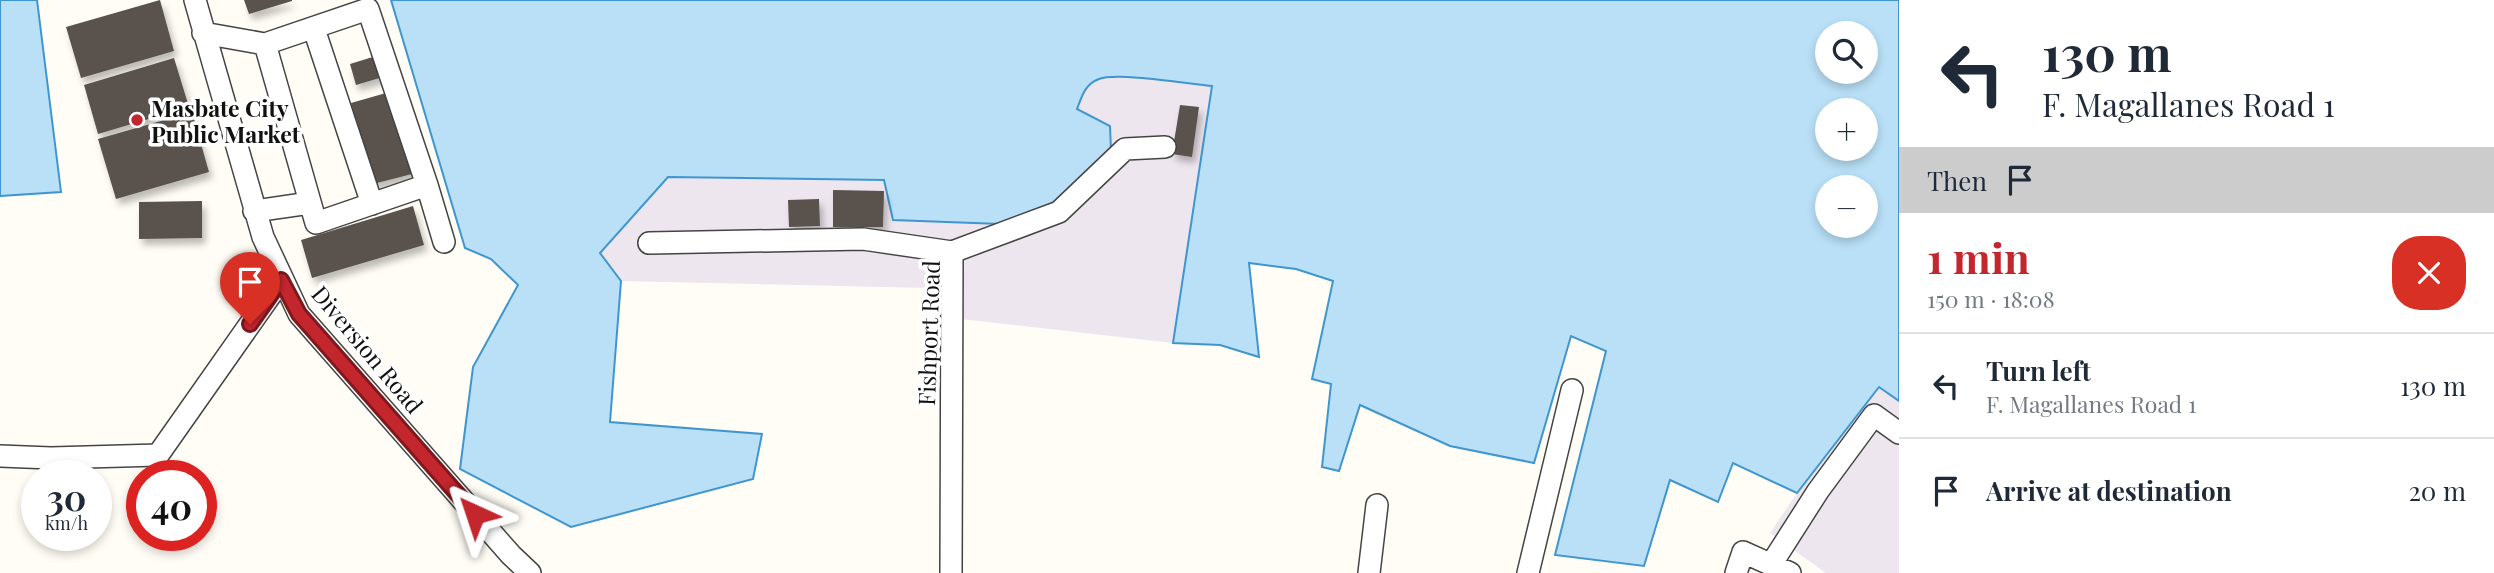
<!DOCTYPE html>
<meta charset="utf-8">
<style>
body{margin:0;font-family:"Playfair Display",serif;background:#f6f6f7;color:#1f2937;height:100vh;display:flex;flex-direction:column;font-size:26px;white-space:nowrap}
*{box-sizing:border-box;margin:0}
p{font-size:23px;color:#747a83}
.icon{flex:none;width:38px;height:38px;fill:none;stroke:currentColor;stroke-width:2;stroke-linecap:round;stroke-linejoin:round}
.map{position:relative;flex:1;overflow:hidden}
.panel{display:flex;flex-direction:column;background:#fff;width:595px}
.panel>*{flex:none}
.hud{background:#fff;color:#1f2937;overflow:hidden}
.buttons{position:absolute;left:1815px;top:21px;display:grid;gap:14px}
.buttons a{display:grid;place-items:center;width:63px;height:63px;border-radius:50%;background:#fff;box-shadow:0 4px 10px #0003;font-size:35px}
.speed{position:absolute;left:21px;top:460px;display:flex;gap:14px;font-size:35px;font-weight:700;text-align:center}
.speed>*{display:grid;place-content:center;width:91px;height:91px;border-radius:50%;background:#fff;box-shadow:0 4px 10px #0003;line-height:1}
.speed small{font-size:18px;font-weight:400}
.speed .limit{border:10px solid #d22;background:#fff;color:#111}
.pin{position:absolute;display:grid;place-items:center;width:60px;height:60px;color:#fff;margin:-72px -30px;border-radius:50% 50% 50% 0;rotate:-45deg;box-shadow:0 0 7px #0007}
.pin .icon{rotate:45deg}
.me{position:absolute;width:77px;margin:-38px;rotate:318deg;stroke-linejoin:round;filter:drop-shadow(0 0 5px #0008)}
.turn{display:flex;align-items:center;gap:24px;height:147px;padding:0 28px;font-size:32px}
.turn .icon{width:91px;height:91px;stroke-width:2.5}
.turn b{display:block;font-size:49px;line-height:60px}
.then{display:flex;align-items:center;height:66px;padding:0 28px;background:#0003;gap:14px;font-size:26px}
.round{display:grid;place-items:center;flex:none;width:74px;height:74px;border-radius:28px;background:#f6f6f7}
.headline{display:flex;align-items:center;justify-content:space-between;height:119px;padding:0 28px}
h1{font-size:42px;font-weight:700;line-height:52px;color:#c4262e}
ul{padding:0;list-style:none}
li{display:flex;align-items:center;gap:21px;height:105px;padding:0 28px;border-top:2px solid #e0e1e3}
li div{flex:1}
li b{display:block;font-size:26px}
li em{font-style:normal}
main{display:flex;flex:1;min-height:0}
.map>svg:first-child{display:block}
</style>
<main>
<div class="map">
<svg width="1899" height="573" viewBox="0 0 1899 573">
<defs>
<filter id="shadow"><feDropShadow dx="3.5" dy="6" stdDeviation="3.5" flood-color="#0004"/></filter>
</defs>
<rect width="100%" height="100%" fill="#fffdf5"/>
<path fill="#eee6ef" d="M 1127,77 L 1212,86 L 1173,343 L 961,319 L 928,288 L 621,281 L 600,253 L 668,177 L 885,180 L 1110,126 L 1076,109 L 1084,89 L 1100,79 Z
M 1880,386 L 1899,401 L 1899,573 L 1826,573 L 1770,533 L 1797,493 Z"/>
<path fill="#b9e0f7" stroke="#3f96cf" stroke-width="2" fill-rule="evenodd" d="M 0,0 L 37,0 L 61,192 L 0,196 Z
M 391,0 L 1899,0 L 1899,401 L 1879,387 L 1797,493 L 1733,463 L 1718,502 L 1670,480 L 1644,566 L 1555,555 L 1606,351 L 1571,336 L 1534,463 L 1450,446 L 1360,405 L 1339,471 L 1322,467 L 1331,384 L 1312,379 L 1333,281 L 1296,269 L 1249,263 L 1259,357 L 1220,345 L 1173,343 L 1212,86 C 1189,84 1118,72 1099,79 C 1085,84 1082,96 1077,109 L 1110,126 L 1111,151 L 1064,204 L 1001,224 L 893,220 L 884,180 L 668,177 L 600,253 L 621,281 L 610,422 L 762,434 L 753,479 L 571,527 L 460,469 L 473,367 L 518,285 L 491,259 L 465,248 ZM 1827,33 L 1866,33 L 1866,72 L 1827,72 ZM 1827,110 L 1866,110 L 1866,149 L 1827,149 ZM 1827,187 L 1866,187 L 1866,226 L 1827,226 Z"/>
<path fill="#5a524d" filter="url(#shadow)" d="M 160,0 L 174,51 L 81,78 L 66,27 Z
M 244,0 L 292,0 L 292,1 L 249,14 Z
M 376,56 L 383,77 L 356,85 L 350,64 Z
M 174,58 L 189,107 L 98,134 L 84,85 Z
M 393,91 L 416,173 L 373,184 L 351,103 Z
M 1180,105 L 1199,107 L 1192,157 L 1172,154 Z
M 192,112 L 209,172 L 116,199 L 98,139 Z
M 833,190 L 884,191 L 883,227 L 833,227 Z
M 819,199 L 820,226 L 789,227 L 788,200 Z
M 202,201 L 202,238 L 139,239 L 139,202 Z
M 413,206 L 424,245 L 312,278 L 301,240 Z"/>
<g fill="none" stroke-linecap="round" stroke-linejoin="round">
<defs>
<path id="minor" d="M 195,0 L 263,237 L 299,314 L 511,555 L 530,573
M 314,29 L 372,204
M 203,33 L 265,44 L 368,9 L 427,185 L 444,242
M 265,44 L 316,223 L 427,185
M 254,211 L 310,203
M 649,243 L 863,239 L 952,252 L 1059,212 L 1125,149 L 1165,147
M 0,456 L 51,458 L 158,455 L 281,280
M 1772,563 L 1818,491 L 1874,415 L 1899,433
M 951,573 L 952,252
M 1369,573 L 1377,505
M 1528,573 L 1572,390
M 1736,573 L 1743,552 L 1790,573"/>
</defs>
<use href="#minor" stroke="#444" stroke-width="24"/>
<use href="#minor" stroke="#fff" stroke-width="21"/>
</g>
<g fill="none" stroke-linecap="round" stroke-linejoin="round">
<defs>
<path id="route" d="M 250,324 L 281,280 L 299,314 L 475,514"/>
</defs>
<use href="#route" stroke="#7f191e" stroke-width="18"/>
<use href="#route" stroke="#c4262e" stroke-width="12"/>
</g>
<circle fill="#c4262e" stroke="#fff" stroke-width="2.5" cx="137" cy="120" r="7"/>
<g text-anchor="middle" dominant-baseline="central" stroke-width="7" stroke-linejoin="round" paint-order="stroke">
<g font-size="23" font-weight="bold" fill="#111" stroke="#fff" text-anchor="start">
<text x="151" y="107">Masbate City<tspan x="151" dy="26">Public Market</tspan></text>
</g>
<g font-size="23" fill="#111" stroke="#fff">
<text transform="translate(928 333) rotate(-88)">Fishport Road</text>
<text transform="translate(368 349) rotate(50)">Diversion Road</text>
</g>
</g>
</svg>
<div class="buttons">
<a><svg class="icon" aria-label="search" viewBox="0 0 24 24"><circle cx="10" cy="10" r="6"/><path d="M15 15l6 6"/></svg></a>
<a>+</a>
<a>−</a>
</div>
<div class="speed"><div>30<small>km/h</small></div><div class="limit">40</div></div>
<div class="pin" style="left:250px;top:324px;background:#d93025"><svg class="icon" aria-label="arrive" viewBox="0 0 24 24"><path d="M6 21V4h12l-3 4 3 4H6"/></svg></div>
<svg class="me" style="left:475px;top:514px" viewBox="-20 -20 40 40"><path d="M0-17L14 15 0 8-14 15z" fill="#c4262e" stroke="#fff" stroke-width="4"/></svg>
</div>
<section class="panel">
<div class="hud">
<div class="turn"><svg class="icon" aria-label="left" viewBox="0 0 24 24"><path d="M17 20v-9H6M10 6l-5 5 5 5"/></svg><div><b>130 m</b>F. Magallanes Road 1</div></div>
<div class="then">Then<svg class="icon" aria-label="arrive" viewBox="0 0 24 24"><path d="M6 21V4h12l-3 4 3 4H6"/></svg></div>
</div>
<div class="headline"><div><h1>1 min</h1><p>150 m · 18:08</p></div><a class="round" style="background:#d93025;color:#fff"><svg class="icon" aria-label="close" viewBox="0 0 24 24"><path d="M6 6l12 12M18 6L6 18"/></svg></a></div>
<ul>
<li><svg class="icon" aria-label="left" viewBox="0 0 24 24"><path d="M17 20v-9H6M10 6l-5 5 5 5"/></svg><div><b>Turn left</b><p>F. Magallanes Road 1</p></div><em>130 m</em></li>
<li><svg class="icon" aria-label="arrive" viewBox="0 0 24 24"><path d="M6 21V4h12l-3 4 3 4H6"/></svg><div><b>Arrive at destination</b></div><em>20 m</em></li>
</ul>
</section>
</main>
